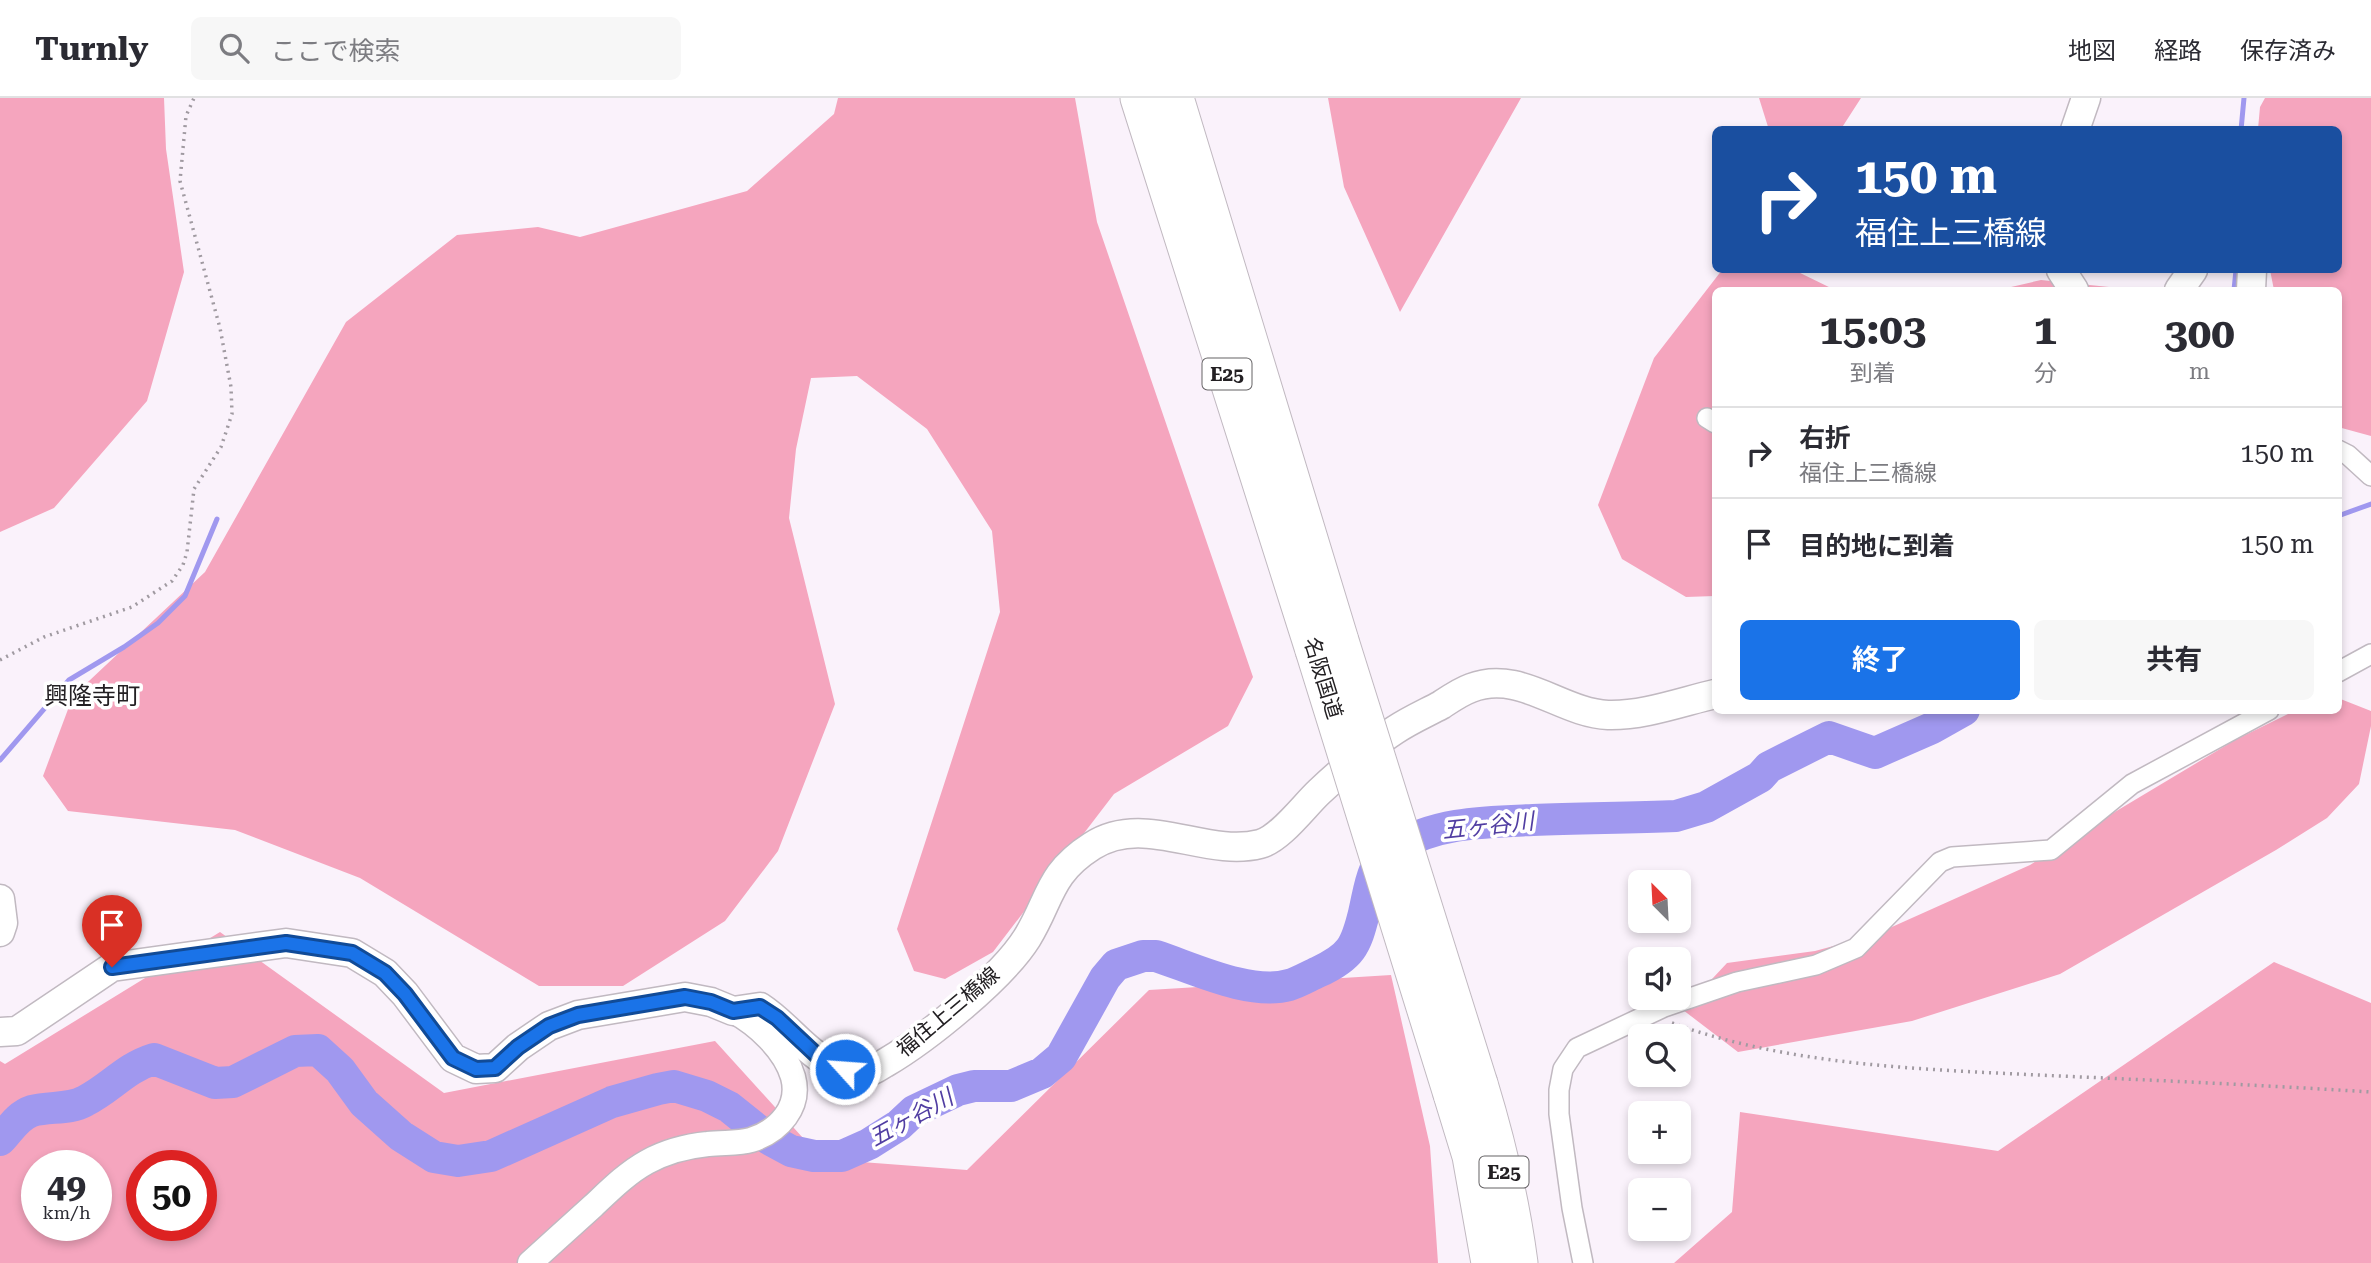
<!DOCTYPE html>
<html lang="ja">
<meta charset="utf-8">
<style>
body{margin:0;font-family:"Roboto Serif","Noto Sans JP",serif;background:#f7f7f7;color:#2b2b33;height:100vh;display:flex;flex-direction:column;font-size:26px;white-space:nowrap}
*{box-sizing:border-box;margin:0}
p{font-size:23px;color:#7c7c81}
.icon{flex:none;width:38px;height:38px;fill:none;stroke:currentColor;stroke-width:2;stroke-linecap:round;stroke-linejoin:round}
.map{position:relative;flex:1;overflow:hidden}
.details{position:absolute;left:1712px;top:189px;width:630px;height:427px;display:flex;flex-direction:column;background:#fff;border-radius:10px;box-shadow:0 4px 10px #0003}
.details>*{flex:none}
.banner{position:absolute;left:1712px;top:28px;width:630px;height:147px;border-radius:10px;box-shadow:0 4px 10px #0003;background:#1a4fa0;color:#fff;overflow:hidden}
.needle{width:46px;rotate:336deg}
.controls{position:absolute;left:1628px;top:772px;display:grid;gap:14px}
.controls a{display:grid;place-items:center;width:63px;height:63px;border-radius:10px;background:#fff;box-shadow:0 4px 10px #0003;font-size:35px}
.speed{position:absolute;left:21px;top:1052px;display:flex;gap:14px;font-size:35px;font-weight:700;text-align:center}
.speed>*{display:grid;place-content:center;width:91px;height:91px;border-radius:50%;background:#fff;box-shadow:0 4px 10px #0003;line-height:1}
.speed small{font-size:18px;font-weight:400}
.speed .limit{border:10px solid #d22;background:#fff;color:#111}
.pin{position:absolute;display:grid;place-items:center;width:60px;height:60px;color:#fff;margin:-72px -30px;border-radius:50% 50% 50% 0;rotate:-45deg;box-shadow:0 0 7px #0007}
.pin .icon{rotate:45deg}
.me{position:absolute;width:77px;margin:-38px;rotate:296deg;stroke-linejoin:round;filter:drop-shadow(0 0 5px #0008)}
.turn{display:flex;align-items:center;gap:24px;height:147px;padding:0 28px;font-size:32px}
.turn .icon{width:91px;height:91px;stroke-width:2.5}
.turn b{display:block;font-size:49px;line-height:60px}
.eta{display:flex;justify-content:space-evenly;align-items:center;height:119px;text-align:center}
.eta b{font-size:42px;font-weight:700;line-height:49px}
.button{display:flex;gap:14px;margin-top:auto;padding:14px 28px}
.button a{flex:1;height:80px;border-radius:10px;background:#1a73e8;color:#fff;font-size:28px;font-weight:700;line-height:80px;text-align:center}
.button a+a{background:#f7f7f7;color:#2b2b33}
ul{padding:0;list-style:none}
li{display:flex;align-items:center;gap:21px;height:91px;padding:0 28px;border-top:2px solid #e1e1e2}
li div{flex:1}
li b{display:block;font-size:26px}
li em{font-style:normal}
header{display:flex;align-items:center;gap:42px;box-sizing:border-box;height:98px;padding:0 35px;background:#fff;border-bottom:2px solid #e1e1e2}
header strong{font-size:33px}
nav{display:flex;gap:38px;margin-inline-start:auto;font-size:24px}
.search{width:490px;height:63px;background:#f7f7f7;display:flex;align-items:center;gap:18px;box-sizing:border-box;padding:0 24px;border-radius:10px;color:#7c7c81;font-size:26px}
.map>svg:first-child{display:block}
</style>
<header>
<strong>Turnly</strong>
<div class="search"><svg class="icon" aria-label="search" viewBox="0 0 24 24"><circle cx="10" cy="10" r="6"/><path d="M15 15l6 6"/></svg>ここで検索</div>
<nav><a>地図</a><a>経路</a><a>保存済み</a></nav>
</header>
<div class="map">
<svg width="2371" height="1165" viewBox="0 0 2371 1165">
<rect width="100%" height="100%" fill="#faf2fb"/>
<path fill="#f5a5be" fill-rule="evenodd" d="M 0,0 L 164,0 L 166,51 L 184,174 L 147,303 L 54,410 L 0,434 Z
M 838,0 L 1075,0 L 1097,124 L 1253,579 L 1228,628 L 1114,696 L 993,854 L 945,881 L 914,873 L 897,831 L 1000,514 L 992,433 L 927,331 L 857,278 L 811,280 L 796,351 L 789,420 L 835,606 L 778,753 L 725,823 L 623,888 L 539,888 L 360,780 L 235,732 L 68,713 L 43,678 L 73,598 L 205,474 L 346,224 L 457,137 L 538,129 L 580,139 L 747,93 L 834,16 Z
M 1328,0 L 1521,0 L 1400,214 L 1344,89 Z
M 1759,0 L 1861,0 L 1841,31 L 1769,32 Z
M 2265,0 L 2371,0 L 2371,338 L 2338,329 L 2338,192 L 2274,192 L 2270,172 L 2338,172 L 2338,32 L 2258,31 L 2260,9 Z
M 1722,172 L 1794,172 L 1835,192 L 1715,192 L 1715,498 L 1686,499 L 1622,461 L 1598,407 L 1654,260 Z
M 2041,182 L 2109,189 L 2112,192 L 1998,192 Z
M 2338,600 L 2371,613 L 2371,628 L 2359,686 L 2327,720 L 2276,752 L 2060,876 L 1912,923 L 1738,954 L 1683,912 L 1727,865 L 1815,853 L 1874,837 L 2030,767 L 2073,739 L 2235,642 L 2294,613 L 2338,612 Z
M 220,834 L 444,995 L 715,943 L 822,1061 L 967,1072 L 1149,892 L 1391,877 L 1430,1048 L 1438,1165 L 0,1165 L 0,963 L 5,966 ZM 37,1068 L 96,1068 L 96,1127 L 37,1127 ZM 142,1068 L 201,1068 L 201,1127 L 142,1127 Z
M 2274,864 L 2371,905 L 2371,1165 L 1674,1165 L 1732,1114 L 1740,1014 L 1998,1053 Z"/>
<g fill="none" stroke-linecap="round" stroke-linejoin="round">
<path stroke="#a098ef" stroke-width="5" d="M 2241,32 L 2244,0
M 2234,192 L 2236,172
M 2338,418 L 2371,406
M 0,662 L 69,582 L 124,549 L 158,525 L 185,498 L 217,421"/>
<path stroke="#a098ef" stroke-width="32" d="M 0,1042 C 10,1032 17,1018 32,1013 C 50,1008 69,1012 85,1003 C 111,990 125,970 154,961 L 215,985 L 233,984 L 295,953 L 318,952 L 340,972 L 364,1005 L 401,1038 L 434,1059 L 458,1063 L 491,1058 L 612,1004 L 658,991 L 674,988 L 707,998 L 729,1009 L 769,1041 L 791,1053 L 814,1058 L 842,1058 L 869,1046 L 899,1027 L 914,1013 L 958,992 L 974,988 L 1011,988 L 1042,975 L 1061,959 L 1105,880 L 1116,867 L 1143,858 L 1156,858 C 1193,870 1250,898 1289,887 C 1299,884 1309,878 1318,874 C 1351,859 1356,848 1364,815 C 1370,790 1371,764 1394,750 C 1437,724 1484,724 1533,722 C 1581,720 1629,720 1676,718 L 1706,709 L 1760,679 L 1769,669 L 1829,639 L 1875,655 L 1932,630 L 1964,612"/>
<defs>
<path id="minor" d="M 1707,320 L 1715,325
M 2338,352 L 2348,357 L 2371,378
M 2338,574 L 2371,556
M 1583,1165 L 1572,1110 L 1559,1016 L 1559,992 L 1563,971 L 1577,950 L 1664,909 L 1737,884 L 1816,867 L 1856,850 L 1940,764 L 1952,759 L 2051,752 L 2132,686 L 2269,612"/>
<path id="tertiary" d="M 530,1165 C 551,1146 572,1127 593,1108 C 610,1092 627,1075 647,1064 C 665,1054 688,1048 708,1046 C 722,1044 738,1046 751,1042 C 779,1033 801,1009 793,979 C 785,951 757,926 733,913"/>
<path id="secondary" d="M 2075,32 L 2086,0
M 2061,172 L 2074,192
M 2179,192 L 2193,172
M 2251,192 L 2252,172
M 0,801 L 3,825 L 0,834
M 0,934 L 17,933 L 112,869 L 286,845 L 352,855 L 385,875 L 405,896 L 453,960 L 476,971 L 495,970 L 518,949 L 549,928 L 578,917 L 685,899 L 711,904 L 733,913 L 760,909 C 794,931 811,967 853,972 C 858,972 866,974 870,973 C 875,972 881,967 885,965 C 926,941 1002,880 1027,840 C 1051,801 1048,776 1092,748 C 1144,714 1205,760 1260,746 C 1280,741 1304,708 1319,694 C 1340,674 1372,647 1395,632 C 1410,622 1426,615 1441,607 C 1450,601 1460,594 1471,590 C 1520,571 1561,615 1608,617 C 1643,618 1681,604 1715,596"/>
<path id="motorway" d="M 1139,0 L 1314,552
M 1175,0 L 1340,543
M 1479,986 C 1497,1045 1511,1104 1519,1165
M 1452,996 L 1471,1058 L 1490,1165"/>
</defs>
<use href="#minor" stroke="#c1b9c1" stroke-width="22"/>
<use href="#tertiary" stroke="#c1b9c1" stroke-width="27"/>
<use href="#secondary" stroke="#c1b9c1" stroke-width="31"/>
<use href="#motorway" stroke="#c1b9c1" stroke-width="39"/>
<path stroke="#a09aa1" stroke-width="3.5" stroke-dasharray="2 5" stroke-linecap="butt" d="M 0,562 L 44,539 L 132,509 L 172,483 L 183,467 L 187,454 L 194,391 L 221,349 L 232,316 L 231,289 L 220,230 L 180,83 L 186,18 L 194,0
M 1672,925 C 1788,967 1915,971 2038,977 C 2149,982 2260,987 2371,994"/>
<use href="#minor" stroke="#fff" stroke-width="19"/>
<use href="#tertiary" stroke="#fff" stroke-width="24"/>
<use href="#secondary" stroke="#fff" stroke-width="28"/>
<use href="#motorway" stroke="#fff" stroke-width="37"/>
<defs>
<path id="motorway-bridge" d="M 1340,543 L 1479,986
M 1314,552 L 1452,996"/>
</defs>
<use href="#motorway-bridge" stroke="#c1b9c1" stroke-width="39" stroke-linecap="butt"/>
<use href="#motorway-bridge" stroke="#fff" stroke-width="37"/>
</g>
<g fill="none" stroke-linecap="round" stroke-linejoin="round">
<defs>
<path id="route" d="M 112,869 L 286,845 L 352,855 L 385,875 L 405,896 L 453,960 L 476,971 L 495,970 L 518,949 L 549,928 L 578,917 L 685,899 L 711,904 L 733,913 L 760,909 L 777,920 L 824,964 L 845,971"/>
</defs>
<use href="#route" stroke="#114b97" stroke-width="18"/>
<use href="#route" stroke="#1a73e8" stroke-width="12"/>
</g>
<g text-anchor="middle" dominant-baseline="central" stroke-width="7" stroke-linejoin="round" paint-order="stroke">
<g fill="#fff" stroke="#656365" stroke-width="2">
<rect x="1202.5" y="260.5" width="49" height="31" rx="5"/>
<rect x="1479.5" y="1058.5" width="49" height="31" rx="5"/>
</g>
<g font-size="19" font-weight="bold" fill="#232023">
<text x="1227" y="276">E25</text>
<text x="1504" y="1074">E25</text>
</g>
<g font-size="21" fill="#232023" stroke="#fff">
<text transform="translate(1323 580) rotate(73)">名阪国道</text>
<text transform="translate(948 914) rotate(-40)">福住上三橋線</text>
</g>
<g font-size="23" font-style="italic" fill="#513ea2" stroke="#fff">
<text transform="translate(1488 728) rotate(-6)">五ヶ谷川</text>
<text transform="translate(911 1020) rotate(-29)">五ヶ谷川</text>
</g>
<g font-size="24" fill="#232023" stroke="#fff">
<text x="92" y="598">興隆寺町</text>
</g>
</g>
</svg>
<div class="controls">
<a><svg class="needle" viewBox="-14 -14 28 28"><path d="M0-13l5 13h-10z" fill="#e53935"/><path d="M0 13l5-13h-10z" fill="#7c7c81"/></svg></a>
<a><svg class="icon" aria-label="sound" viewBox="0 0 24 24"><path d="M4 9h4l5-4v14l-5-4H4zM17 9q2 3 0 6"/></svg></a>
<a><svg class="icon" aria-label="search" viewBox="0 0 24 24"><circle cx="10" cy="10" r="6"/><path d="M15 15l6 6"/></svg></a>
<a>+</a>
<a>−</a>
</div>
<div class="speed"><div>49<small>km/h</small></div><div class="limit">50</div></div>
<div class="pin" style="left:112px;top:869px;background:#d93025"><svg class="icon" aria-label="arrive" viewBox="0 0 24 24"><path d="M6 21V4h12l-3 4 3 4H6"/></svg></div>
<svg class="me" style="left:845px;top:971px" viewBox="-20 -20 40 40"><circle r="17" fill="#1a73e8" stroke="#fff" stroke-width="3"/><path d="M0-11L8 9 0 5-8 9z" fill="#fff"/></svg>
<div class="banner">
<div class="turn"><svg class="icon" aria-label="right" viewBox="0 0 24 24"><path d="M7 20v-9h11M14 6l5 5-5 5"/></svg><div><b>150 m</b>福住上三橋線</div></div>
</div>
<section class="details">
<div class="eta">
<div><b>15:03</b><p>到着</p></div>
<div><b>1</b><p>分</p></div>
<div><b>300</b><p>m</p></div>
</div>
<ul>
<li><svg class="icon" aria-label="right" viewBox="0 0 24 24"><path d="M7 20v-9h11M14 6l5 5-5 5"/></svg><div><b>右折</b><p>福住上三橋線</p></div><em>150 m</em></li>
<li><svg class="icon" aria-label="arrive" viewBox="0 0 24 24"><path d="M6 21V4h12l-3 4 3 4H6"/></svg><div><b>目的地に到着</b></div><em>150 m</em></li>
</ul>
<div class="button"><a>終了</a><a>共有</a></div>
</section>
</div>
